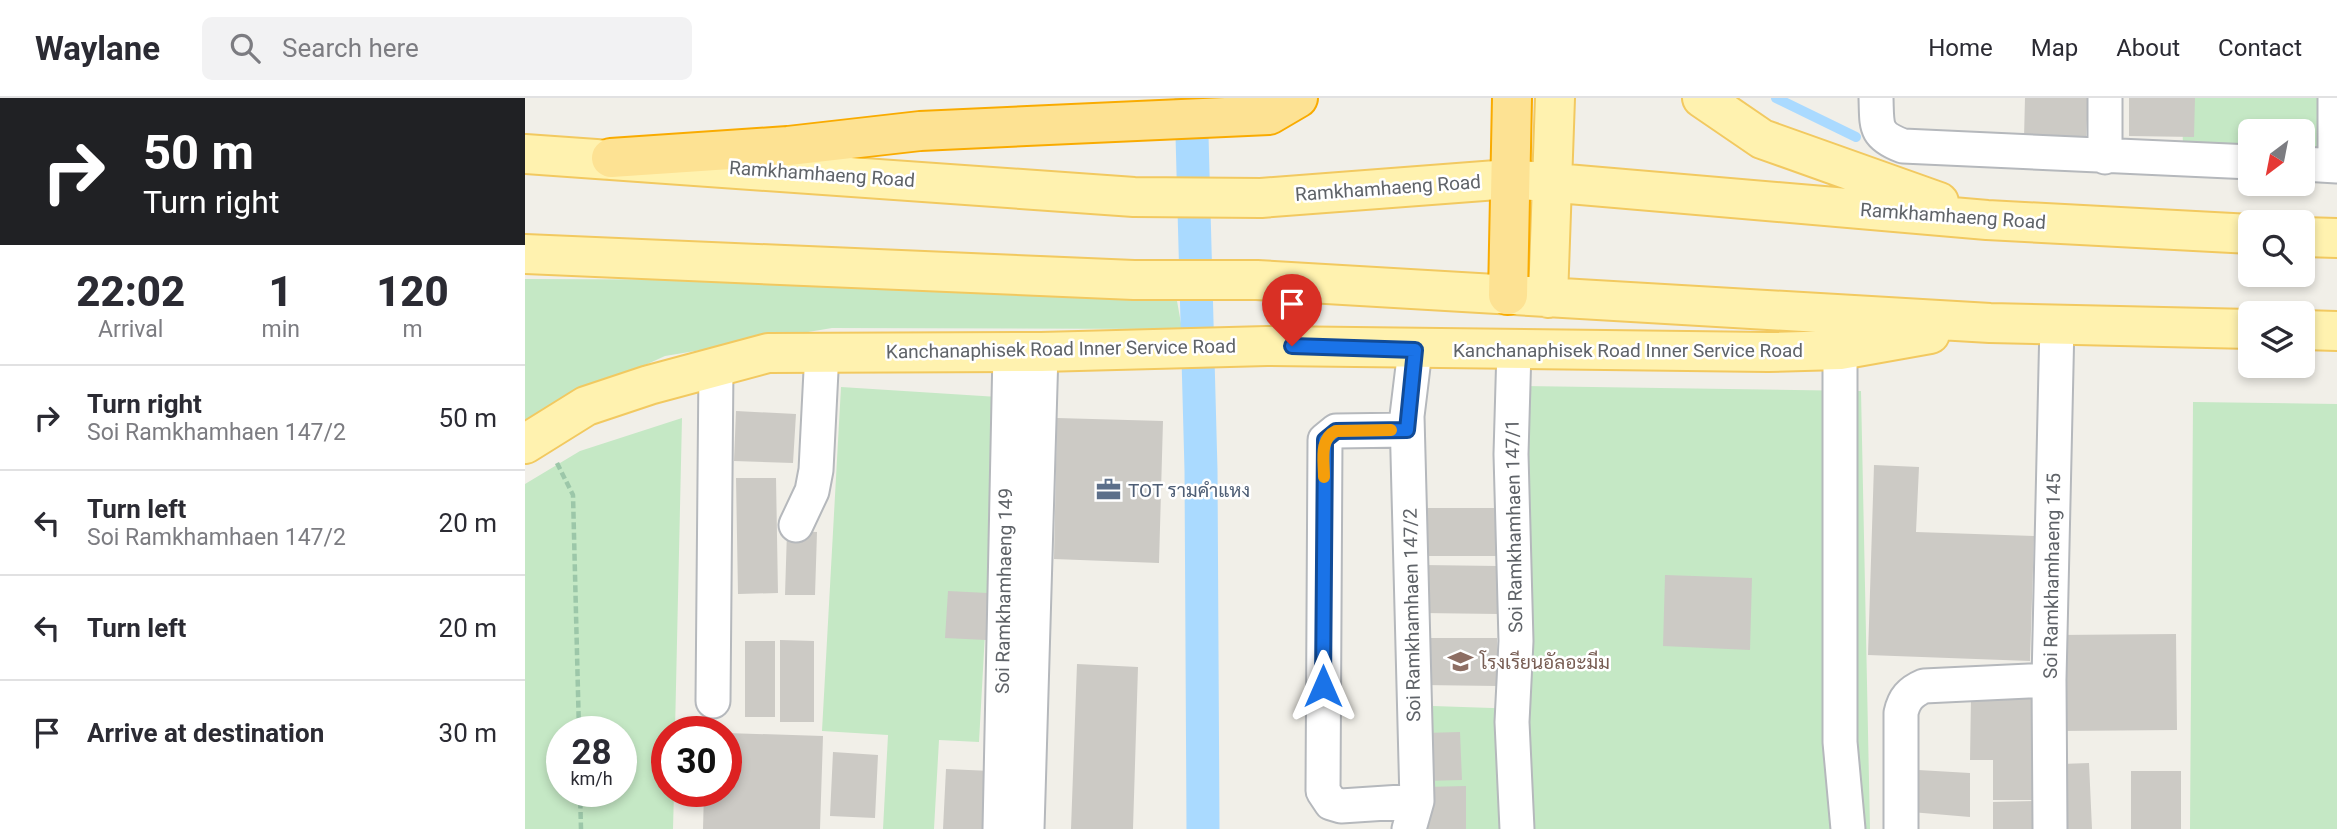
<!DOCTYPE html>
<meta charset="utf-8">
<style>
body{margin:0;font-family:Roboto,Sarabun,sans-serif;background:#f2f2f3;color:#2b2b33;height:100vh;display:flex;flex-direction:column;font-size:26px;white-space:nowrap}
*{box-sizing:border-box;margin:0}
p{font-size:23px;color:#7c7c81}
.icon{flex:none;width:38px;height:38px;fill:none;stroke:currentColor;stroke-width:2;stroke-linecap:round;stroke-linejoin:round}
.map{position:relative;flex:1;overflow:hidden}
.details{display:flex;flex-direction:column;background:#fff;width:525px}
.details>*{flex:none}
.banner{background:#202124;color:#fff;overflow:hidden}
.needle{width:46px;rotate:212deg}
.controls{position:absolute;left:1713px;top:21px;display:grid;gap:14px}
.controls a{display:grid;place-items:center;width:77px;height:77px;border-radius:10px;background:#fff;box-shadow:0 4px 10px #0003;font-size:35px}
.speed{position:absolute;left:21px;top:618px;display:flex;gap:14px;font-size:35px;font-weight:700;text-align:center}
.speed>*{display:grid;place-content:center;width:91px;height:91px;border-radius:50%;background:#fff;box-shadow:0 4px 10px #0003;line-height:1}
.speed small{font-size:18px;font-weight:400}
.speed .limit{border:10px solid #d22;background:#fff;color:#111}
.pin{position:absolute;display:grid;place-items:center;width:60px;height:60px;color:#fff;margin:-72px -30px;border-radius:50% 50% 50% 0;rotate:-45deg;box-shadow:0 0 7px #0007}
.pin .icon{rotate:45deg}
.me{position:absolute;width:77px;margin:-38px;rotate:0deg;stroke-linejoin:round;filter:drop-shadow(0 0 5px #0008)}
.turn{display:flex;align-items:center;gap:24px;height:147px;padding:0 28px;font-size:32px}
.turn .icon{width:91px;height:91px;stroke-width:2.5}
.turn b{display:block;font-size:49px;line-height:60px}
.eta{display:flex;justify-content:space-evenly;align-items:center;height:119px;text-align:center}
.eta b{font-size:42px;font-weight:800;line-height:49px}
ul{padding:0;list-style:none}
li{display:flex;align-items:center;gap:21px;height:105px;padding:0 28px;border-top:2px solid #e1e1e2}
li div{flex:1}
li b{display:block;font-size:26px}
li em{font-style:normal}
header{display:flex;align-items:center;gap:42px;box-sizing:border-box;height:98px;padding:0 35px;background:#fff;border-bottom:2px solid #e1e1e2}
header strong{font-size:33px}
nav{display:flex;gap:38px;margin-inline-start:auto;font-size:24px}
.search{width:490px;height:63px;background:#f2f2f3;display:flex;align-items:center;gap:18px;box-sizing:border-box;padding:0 24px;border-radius:10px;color:#7c7c81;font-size:26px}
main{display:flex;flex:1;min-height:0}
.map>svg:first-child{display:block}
</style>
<header>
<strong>Waylane</strong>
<div class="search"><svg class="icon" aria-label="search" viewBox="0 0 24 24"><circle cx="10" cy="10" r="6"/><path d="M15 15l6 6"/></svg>Search here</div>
<nav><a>Home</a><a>Map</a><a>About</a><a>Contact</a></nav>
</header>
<main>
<section class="details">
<div class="banner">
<div class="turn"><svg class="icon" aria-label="right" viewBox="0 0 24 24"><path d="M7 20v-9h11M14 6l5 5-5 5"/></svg><div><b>50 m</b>Turn right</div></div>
</div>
<div class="eta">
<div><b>22:02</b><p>Arrival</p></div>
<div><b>1</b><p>min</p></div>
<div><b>120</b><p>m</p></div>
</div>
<ul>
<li><svg class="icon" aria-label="right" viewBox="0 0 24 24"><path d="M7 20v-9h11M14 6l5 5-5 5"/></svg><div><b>Turn right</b><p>Soi Ramkhamhaen 147/2</p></div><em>50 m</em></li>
<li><svg class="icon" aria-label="left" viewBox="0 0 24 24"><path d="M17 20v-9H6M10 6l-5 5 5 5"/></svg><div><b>Turn left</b><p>Soi Ramkhamhaen 147/2</p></div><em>20 m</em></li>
<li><svg class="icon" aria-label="left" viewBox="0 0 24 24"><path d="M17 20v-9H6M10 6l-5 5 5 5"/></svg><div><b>Turn left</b></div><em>20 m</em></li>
<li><svg class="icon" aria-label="arrive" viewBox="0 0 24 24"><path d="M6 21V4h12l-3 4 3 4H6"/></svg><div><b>Arrive at destination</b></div><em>30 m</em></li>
</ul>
</section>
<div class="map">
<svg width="1812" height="731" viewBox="0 0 1812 731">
<rect width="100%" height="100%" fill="#f1efe8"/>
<path fill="#c5e8c5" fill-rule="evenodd" d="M 1657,0 L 1795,0 L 1795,53 L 1778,53 L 1778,33 L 1726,33 L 1725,53 L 1658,53 Z
M 0,181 L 269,182 L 652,203 L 657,231 L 307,230 L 140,258 L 12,316 L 0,324 Z
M 996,288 L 1336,293 L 1345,731 L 887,731 L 908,608 L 997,611 Z
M 316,289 L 473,299 L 454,644 L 414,642 L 409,731 L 358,731 L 363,637 L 297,633 Z
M 1668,304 L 1812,306 L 1812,731 L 1665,731 Z
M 157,320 L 150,633 L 142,634 L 142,693 L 149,693 L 148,731 L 0,731 L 0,386 L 55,353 ZM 37,634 L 96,634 L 96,693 L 37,693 Z"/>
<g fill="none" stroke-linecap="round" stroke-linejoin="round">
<path stroke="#aadaff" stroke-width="10" d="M 1251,0 L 1331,39"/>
<path stroke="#aadaff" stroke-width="33" d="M 666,0 L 676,372 L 678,731"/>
</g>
<path fill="#cccac5" d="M 1500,0 L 1563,0 L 1561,42 L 1499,40 Z
M 1604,0 L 1670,0 L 1669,39 L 1604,38 Z
M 211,313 L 271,316 L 268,365 L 209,363 Z
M 532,320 L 638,323 L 634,465 L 529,461 Z
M 1349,367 L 1394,369 L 1391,434 L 1509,438 L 1505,563 L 1343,557 Z
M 211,380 L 251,380 L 253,495 L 213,496 Z
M 899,410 L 974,410 L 974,458 L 899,458 Z
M 262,433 L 292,434 L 290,497 L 260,497 Z
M 898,467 L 973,468 L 973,516 L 898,515 Z
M 1140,477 L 1227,480 L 1225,552 L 1138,548 Z
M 423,493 L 463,495 L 461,542 L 420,540 Z
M 1651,536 L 1652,632 L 1534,633 L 1532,537 Z
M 897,540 L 972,540 L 973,588 L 898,587 Z
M 255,542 L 289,543 L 289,624 L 255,624 Z
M 220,543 L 250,543 L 250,619 L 220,619 Z
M 552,566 L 613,569 L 608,731 L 546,731 Z
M 1446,600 L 1509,600 L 1508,702 L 1468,702 L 1468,662 L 1445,662 Z
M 935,634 L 937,682 L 900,683 L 899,635 Z
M 201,635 L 298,638 L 295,731 L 178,731 L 179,693 L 201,693 Z
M 308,654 L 353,657 L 350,720 L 305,718 Z
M 1564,665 L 1567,731 L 1539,731 L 1536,666 Z
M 421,671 L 466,673 L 463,731 L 418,731 Z
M 1393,672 L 1445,675 L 1445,719 L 1386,714 Z
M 1606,673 L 1656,673 L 1656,731 L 1606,731 Z
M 941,688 L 941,731 L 902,731 L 901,689 Z
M 1509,703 L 1510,731 L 1468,731 L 1468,704 Z"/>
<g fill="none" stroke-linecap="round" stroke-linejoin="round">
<defs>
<path id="minor" d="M 1351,0 C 1352,29 1349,37 1378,48 L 1726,64
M 1580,0 L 1580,59
M 1810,0 L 1810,68
M 1778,66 L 1812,68
M 989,251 L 986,356 L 991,543 L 987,624 L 992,731
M 1315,252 L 1315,644 L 1323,731
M 882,332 L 811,333 L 800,342 L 798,693 L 806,705 L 816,708 L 892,703
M 271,427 L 287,393 L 291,372 L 297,253
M 188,603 L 191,268
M 475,731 L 485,254
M 502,731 L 516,254
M 884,731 L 892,703 L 882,318 L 890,252
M 1376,731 L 1376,615 C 1379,601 1385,594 1399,588 L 1524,582
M 1525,731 L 1524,582 L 1532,225"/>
<path id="major" d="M 1177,0 L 1237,41 L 1414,104
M 0,56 L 609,99 L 736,100 L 985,81 L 1462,122 L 1726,136
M 1778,139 L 1812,140
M 0,156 L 609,182 L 732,182 L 1465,225 L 1726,231
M 1023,200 L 1030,0
M 1778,232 L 1812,233
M 0,346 L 61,308 L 124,287 L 243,255 L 516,254 L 742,248 L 1243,254 L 1315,252 L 1405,236"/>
<path id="highway" d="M 86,60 L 263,48 L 395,33 L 744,17 L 773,0
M 983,197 L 987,0"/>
</defs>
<use href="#minor" stroke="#b5b8bc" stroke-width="37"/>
<use href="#major" stroke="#f2c960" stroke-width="42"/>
<use href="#highway" stroke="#f9ab00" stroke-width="42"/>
<path stroke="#9cc7a9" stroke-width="4.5" stroke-dasharray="7 3.5" stroke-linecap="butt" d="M 32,365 L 48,397 L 54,634
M 55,693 L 56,731"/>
<use href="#minor" stroke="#fff" stroke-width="33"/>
<use href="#major" stroke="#fff2af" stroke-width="38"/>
<use href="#highway" stroke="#fde293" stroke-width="38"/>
</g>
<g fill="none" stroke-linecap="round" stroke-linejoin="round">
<defs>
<path id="route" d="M 767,248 L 890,252 L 882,332 L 811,333 L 800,342 L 798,588"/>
</defs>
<use href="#route" stroke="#114b97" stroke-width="18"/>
<use href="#route" stroke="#1a73e8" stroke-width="12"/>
<path stroke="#f59e0b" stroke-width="12" d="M 799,379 C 799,362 794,341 811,333 L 866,332"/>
</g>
<defs>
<symbol id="office-bare" viewBox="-9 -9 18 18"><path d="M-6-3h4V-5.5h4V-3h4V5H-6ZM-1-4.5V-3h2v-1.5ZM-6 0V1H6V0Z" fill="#5c6f8a" stroke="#fff" stroke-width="2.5" paint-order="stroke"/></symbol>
<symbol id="school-bare" viewBox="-9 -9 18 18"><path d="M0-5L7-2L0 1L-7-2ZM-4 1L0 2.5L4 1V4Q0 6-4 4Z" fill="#8d6e63" stroke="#fff" stroke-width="2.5" paint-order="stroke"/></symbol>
</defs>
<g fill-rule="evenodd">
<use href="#office-bare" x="566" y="374" width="35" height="35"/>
<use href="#school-bare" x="918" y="546" width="35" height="35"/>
</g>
<g text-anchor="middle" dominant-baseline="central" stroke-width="5" stroke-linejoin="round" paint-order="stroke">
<g font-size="19" fill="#5f6368" stroke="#fff">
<text transform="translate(297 76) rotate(4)">Ramkhamhaeng Road</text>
<text transform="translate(863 90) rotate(-4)">Ramkhamhaeng Road</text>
<text transform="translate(1428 118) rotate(4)">Ramkhamhaeng Road</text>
<text transform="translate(536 251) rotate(-1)">Kanchanaphisek Road Inner Service Road</text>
<text x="1103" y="252">Kanchanaphisek Road Inner Service Road</text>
<text transform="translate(989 428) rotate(-91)">Soi Ramkhamhaen 147/1</text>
<text transform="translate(1527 478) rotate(-89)">Soi Ramkhamhaeng 145</text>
<text transform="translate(479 493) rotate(-89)">Soi Ramkhamhaeng 149</text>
<text transform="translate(887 517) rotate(-91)">Soi Ramkhamhaen 147/2</text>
</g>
<g font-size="19" fill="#4e5e75" stroke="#fff" text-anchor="start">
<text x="603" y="392">TOT รามคำแหง</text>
</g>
<g font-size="19" fill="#785e54" stroke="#fff" text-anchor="start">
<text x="955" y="564">โรงเรียนอัลอะมีม</text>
</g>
</g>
</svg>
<div class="controls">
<a><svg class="needle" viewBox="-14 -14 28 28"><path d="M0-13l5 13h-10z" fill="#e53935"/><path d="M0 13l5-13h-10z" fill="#7c7c81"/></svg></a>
<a><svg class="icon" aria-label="search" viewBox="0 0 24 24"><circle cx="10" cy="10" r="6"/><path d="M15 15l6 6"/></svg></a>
<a><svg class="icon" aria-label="layers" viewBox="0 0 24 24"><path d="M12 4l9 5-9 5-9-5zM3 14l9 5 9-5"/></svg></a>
</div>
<div class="speed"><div>28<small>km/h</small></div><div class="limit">30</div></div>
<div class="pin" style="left:767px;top:248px;background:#d93025"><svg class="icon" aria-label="arrive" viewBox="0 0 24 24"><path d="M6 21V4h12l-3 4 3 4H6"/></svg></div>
<svg class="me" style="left:798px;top:588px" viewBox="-20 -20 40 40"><path d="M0-17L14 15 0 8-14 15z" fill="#1a73e8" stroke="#fff" stroke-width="4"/></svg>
</div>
</main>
